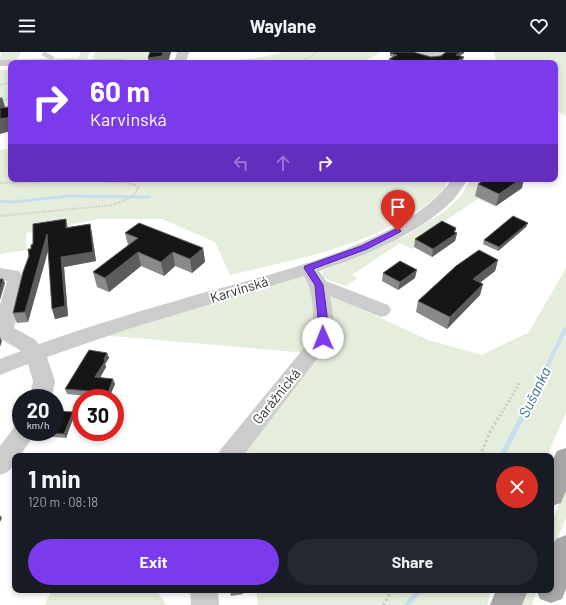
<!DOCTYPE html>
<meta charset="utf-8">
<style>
body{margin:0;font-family:Barlow,sans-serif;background:#242831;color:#f1f3f6;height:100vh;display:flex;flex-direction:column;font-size:15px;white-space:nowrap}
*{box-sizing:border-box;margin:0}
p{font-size:13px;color:#9ea1a6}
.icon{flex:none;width:22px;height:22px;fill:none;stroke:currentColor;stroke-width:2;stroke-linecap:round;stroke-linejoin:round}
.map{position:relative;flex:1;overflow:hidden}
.panel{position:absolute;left:12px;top:401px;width:542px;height:140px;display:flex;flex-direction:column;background:#171b24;border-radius:8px;box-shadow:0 2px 6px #0003}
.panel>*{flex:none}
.guide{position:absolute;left:8px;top:8px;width:550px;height:122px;border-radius:8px;box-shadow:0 2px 6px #0003;background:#7c3aed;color:#fff;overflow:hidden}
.speed{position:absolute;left:12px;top:337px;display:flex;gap:8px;font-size:20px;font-weight:700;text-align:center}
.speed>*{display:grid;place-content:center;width:52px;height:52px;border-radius:50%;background:#171b24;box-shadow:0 2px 6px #0003;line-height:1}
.speed small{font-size:10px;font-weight:400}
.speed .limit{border:6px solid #d22;background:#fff;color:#111}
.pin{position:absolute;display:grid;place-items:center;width:34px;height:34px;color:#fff;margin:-41px -17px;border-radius:50% 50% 50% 0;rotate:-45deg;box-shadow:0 0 4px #0007}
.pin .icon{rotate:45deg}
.me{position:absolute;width:44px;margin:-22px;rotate:359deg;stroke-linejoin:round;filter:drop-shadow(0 0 3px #0008)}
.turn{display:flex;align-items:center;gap:14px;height:84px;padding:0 16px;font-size:18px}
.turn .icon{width:52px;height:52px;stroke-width:2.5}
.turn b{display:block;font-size:28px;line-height:34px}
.lanes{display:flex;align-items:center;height:38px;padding:0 16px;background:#0003;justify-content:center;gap:20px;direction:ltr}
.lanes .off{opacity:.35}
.round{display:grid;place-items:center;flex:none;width:42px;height:42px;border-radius:21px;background:#242831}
.summary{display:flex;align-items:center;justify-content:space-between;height:68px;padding:0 16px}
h1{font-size:24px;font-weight:700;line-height:30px}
.action{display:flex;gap:8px;margin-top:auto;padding:8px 16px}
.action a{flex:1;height:46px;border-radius:24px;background:#7c3aed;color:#fff;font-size:16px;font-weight:700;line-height:46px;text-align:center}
.action a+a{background:#242831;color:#f1f3f6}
header{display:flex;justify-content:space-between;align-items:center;height:52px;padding:0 16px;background:#171b24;font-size:18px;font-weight:700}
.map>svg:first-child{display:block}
</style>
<header><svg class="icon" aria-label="menu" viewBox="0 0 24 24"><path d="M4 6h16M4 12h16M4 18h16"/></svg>Waylane<svg class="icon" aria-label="heart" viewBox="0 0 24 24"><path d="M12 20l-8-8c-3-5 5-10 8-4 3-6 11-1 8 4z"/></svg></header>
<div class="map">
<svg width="566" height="553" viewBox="0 0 566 553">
<rect width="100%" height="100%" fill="#fff"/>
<path fill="#e5eddc" d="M 1,0 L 21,0 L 17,7 L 77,6 L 80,3 L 80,0 L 90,0 L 88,6 L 83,8 L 0,9 Z
M 95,0 L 159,0 L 149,11 L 95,8 L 93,5 Z
M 283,0 L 381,0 L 367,8 L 368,11 L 212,11 L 263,5 Z
M 494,0 L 566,0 L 566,64 L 555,58 L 555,11 L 496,11 Z
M 0,18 L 11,18 L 11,59 L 0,62 Z
M 11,96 L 11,127 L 446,127 L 445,137 C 436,144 428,152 419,158 C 364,195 293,208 230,223 L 215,190 L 162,167 L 99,167 L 26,181 L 27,198 L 0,202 L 0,98 Z
M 471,127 L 500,127 L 475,144 L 496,154 L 495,155 L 478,147 L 431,178 L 427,187 L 412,197 L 400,191 L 352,223 L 358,226 L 346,234 L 328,228 L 323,225 L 323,219 L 384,194 L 407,183 L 445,159 L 460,145 Z
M 566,216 L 566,360 L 547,404 L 240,404 L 329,288 L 329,242 L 428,288 L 482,303 L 529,280 Z
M 305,220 L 314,233 L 317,284 L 306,301 L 101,283 Z
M 566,436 L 566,466 L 551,503 L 551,472 Z
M 52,538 L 156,538 L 167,553 L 44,553 Z
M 256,538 L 491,538 L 487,553 L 258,553 Z
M 525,538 L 537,538 L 532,553 L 520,553 Z"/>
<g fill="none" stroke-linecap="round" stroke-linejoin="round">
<path stroke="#c7deed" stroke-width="3" d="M 0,149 L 13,150 L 68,144 L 149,145"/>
<path stroke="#c7deed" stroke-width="4" d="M 522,364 L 566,276"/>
<path stroke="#c7deed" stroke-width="5" d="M 502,404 L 523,363
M 407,553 L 419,538"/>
<path stroke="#d5d5d5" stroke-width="12" stroke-dasharray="12 6" stroke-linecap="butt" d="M 47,6 L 49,2"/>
<path stroke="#ccc" stroke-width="1.5" stroke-dasharray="1.5 1.5" stroke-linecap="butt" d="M 299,11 L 317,0
M 11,31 L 8,31 L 11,38
M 0,33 L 7,31
M 0,49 L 11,46"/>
<path stroke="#ccc" stroke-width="2" stroke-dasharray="1.5 1.5" stroke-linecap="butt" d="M 0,131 L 72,128 L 126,130 L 139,135 L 132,145 L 113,153 L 0,164"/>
<path stroke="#ccc" stroke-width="2.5" stroke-dasharray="2 2" stroke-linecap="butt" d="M 500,364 L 520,330"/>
<path stroke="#ccc" stroke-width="3" stroke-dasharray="2.5 2.5" stroke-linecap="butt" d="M 480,404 L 490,380 L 500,363
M 383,553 L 393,538"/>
<path fill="#ccc" fill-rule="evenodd" d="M 177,0 L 189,0 L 186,11 L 174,11 Z
M 411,0 L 447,0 C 437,12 426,6 413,2 Z
M 122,7 L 137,9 L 139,11 L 11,11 L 11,14 L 0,14 L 0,8 Z
M 452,127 L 468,127 C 463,134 459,141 454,147 C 420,182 364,204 319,219 L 326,229 L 388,253 L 391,258 L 388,263 L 381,265 L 330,244 L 333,263 L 333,286 L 243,404 L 217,404 L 221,397 L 313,285 C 313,265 315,241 304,224 L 128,277 L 47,305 L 55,329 L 52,346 L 30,346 L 33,329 L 28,312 L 0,323 L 0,307 L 21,299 L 0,286 L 0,253 L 7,229 L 0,228 L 0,216 L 19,219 L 25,229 L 14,276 L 34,287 L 39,292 C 89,274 141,259 192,244 C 266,223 408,192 452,127 Z
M 21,372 L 21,380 L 36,380 L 20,404 L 15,404 C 15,415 10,420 0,423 L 0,394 L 16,373 Z
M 190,538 L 218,538 L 219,553 L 191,553 Z"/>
<path fill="#a7a7a7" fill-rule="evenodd" d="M 566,396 L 566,439 L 561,451 L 551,454 L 551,411 L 557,399 Z
M 566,483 L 566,537 L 562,547 L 551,551 L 540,547 L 536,538 L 551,538 L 551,497 L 556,487 Z
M 496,538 L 528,538 L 522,553 L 490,553 Z"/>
</g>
<path fill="#8a8a8a" d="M 390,1 L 431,5 L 464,1 L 460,4 L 463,8 L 459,11 L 389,11 L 389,7 L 393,5 L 390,4 Z
M 478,132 L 522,136 L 496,154 L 475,144 Z
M 528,171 L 526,175 L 498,199 L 483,192 L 484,188 Z
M 90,172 L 92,182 L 96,209 L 64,215 L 68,264 L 55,267 L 48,199 L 28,270 L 17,271 L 13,261 L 33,192 L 68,175 Z
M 456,176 L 455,180 L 457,181 L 455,189 L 432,205 L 414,195 L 415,187 Z
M 125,181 L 203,196 L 205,210 L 192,221 L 175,214 L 164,224 L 141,214 L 109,240 L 97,235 L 93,220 L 128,193 Z
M 498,208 L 495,219 L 480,231 L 483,232 L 480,243 L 447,277 L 416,260 L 418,249 Z
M 383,221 L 415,226 L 398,238 L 382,229 Z
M 107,301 L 109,306 L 105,312 L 106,315 L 100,326 L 115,332 L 109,346 L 86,346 L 87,344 L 67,342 L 65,337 Z
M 73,360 L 74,364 L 66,386 L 43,384 L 41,380 Z
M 230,538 L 243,538 L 243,542 L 231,544 Z"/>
<path fill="#5c5c5c" d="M 163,0 L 171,0 L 168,11 L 149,11 L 148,6 Z
M 461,0 L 464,0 L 464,1 L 456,6 L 456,3 Z
M 464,5 L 463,8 L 459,11 L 455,10 Z
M 2,45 L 6,58 L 0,60 L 0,46 Z
M 11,65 L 11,79 L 0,82 L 0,67 Z
M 521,127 L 524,127 L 522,136 L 496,154 L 499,142 Z
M 66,167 L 68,177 L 66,176 Z
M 528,171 L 526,175 L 498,199 L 499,195 Z
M 90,172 L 92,182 L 96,209 L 64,215 L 68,264 L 55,267 L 52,257 L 61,205 Z
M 456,176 L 454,184 L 457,181 L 455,189 L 432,205 L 433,197 L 454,180 Z
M 47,182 L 50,192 L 28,270 L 25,260 Z
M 203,196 L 205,210 L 192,221 L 190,207 Z
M 138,200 L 141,214 L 109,240 L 105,226 Z
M 173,200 L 175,214 L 164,224 L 161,210 Z
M 498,208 L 495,219 L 470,238 L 473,227 Z
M 417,218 L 415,226 L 398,238 L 400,230 Z
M 3,227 L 5,231 L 0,248 L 0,238 Z
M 483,232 L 480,243 L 447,277 L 450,265 Z
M 0,285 L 2,289 L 0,295 Z
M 107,301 L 109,306 L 105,312 L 106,315 L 97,331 L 95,325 Z
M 113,327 L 115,332 L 109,346 L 107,346 L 107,344 Z
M 73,360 L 74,364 L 66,386 L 64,382 Z
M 0,463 L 2,466 L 0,470 Z"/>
<path fill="#161616" stroke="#5c5c5c" d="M 150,0 L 163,0 L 162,4 L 148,6 Z
M 391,0 L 413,0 L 431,5 L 441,4 L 446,0 L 461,0 L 456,3 L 464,5 L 455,10 L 458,11 L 397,11 L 399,10 L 389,7 L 397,3 L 390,1 Z
M 8,55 L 11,61 L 11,65 L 0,67 L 0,56 Z
M 486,127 L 521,127 L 499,142 L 478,132 Z
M 513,164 L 528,171 L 499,195 L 484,188 Z
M 66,167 L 66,176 L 90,172 L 93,200 L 61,205 L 65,254 L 52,257 L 47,182 L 25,260 L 13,261 L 23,220 L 29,204 L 28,197 L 31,197 L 31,193 L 33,192 L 33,172 Z
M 442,169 L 456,176 L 454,180 L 457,181 L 433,197 L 415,187 Z
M 139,171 L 203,196 L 190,207 L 173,200 L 161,210 L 138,200 L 105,226 L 93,220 L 138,186 L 125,181 Z
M 479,198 L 498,208 L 473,227 L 483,232 L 450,265 L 418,249 L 456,214 Z
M 400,209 L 417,218 L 400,230 L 383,221 Z
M 0,227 L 3,227 L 0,238 Z
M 89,298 L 107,301 L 104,307 L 105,309 L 95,325 L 113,327 L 107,344 L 99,343 L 97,346 L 86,346 L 89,339 L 65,337 Z
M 55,359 L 73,360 L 64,382 L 41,380 L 55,380 Z"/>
<path fill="#7c3aed" stroke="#51269a" d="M 398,176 L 401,179 L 400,180 L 367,197 L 313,217 L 323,233 L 327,263 L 328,286 L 323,289 L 320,288 L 315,233 L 304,216 L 305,214 L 361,194 Z"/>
<g text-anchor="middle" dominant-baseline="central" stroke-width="4" stroke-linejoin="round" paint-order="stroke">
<g font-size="14" fill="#2f2f2f" stroke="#fff">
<text transform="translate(239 237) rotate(-17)">Karvinská</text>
<text transform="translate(276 344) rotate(-51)">Garážnická</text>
</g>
<g font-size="15" font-style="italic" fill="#397094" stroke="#fff">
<text transform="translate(534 340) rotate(-64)">Sušanka</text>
</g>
</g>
</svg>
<div class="speed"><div>20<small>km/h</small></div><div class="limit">30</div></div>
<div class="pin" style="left:398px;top:179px;background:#d93025"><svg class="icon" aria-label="arrive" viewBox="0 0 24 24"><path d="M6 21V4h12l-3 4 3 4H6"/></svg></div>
<svg class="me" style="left:323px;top:286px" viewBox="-20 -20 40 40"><circle r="19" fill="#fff"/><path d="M0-13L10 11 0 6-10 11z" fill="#7c3aed"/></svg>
<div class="guide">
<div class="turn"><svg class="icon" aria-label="right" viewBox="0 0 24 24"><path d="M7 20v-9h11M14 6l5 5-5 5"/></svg><div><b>60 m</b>Karvinská</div></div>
<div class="lanes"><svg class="icon off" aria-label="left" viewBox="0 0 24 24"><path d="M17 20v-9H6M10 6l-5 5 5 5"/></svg><svg class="icon off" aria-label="ahead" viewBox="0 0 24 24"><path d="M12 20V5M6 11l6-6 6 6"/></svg><svg class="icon" aria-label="right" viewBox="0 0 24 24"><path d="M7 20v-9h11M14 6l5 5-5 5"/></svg></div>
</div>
<section class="panel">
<div class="summary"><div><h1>1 min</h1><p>120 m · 08:18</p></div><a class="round" style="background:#d93025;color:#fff"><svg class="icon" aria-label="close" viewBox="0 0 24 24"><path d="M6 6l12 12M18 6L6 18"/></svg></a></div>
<div class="action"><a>Exit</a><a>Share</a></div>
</section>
</div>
